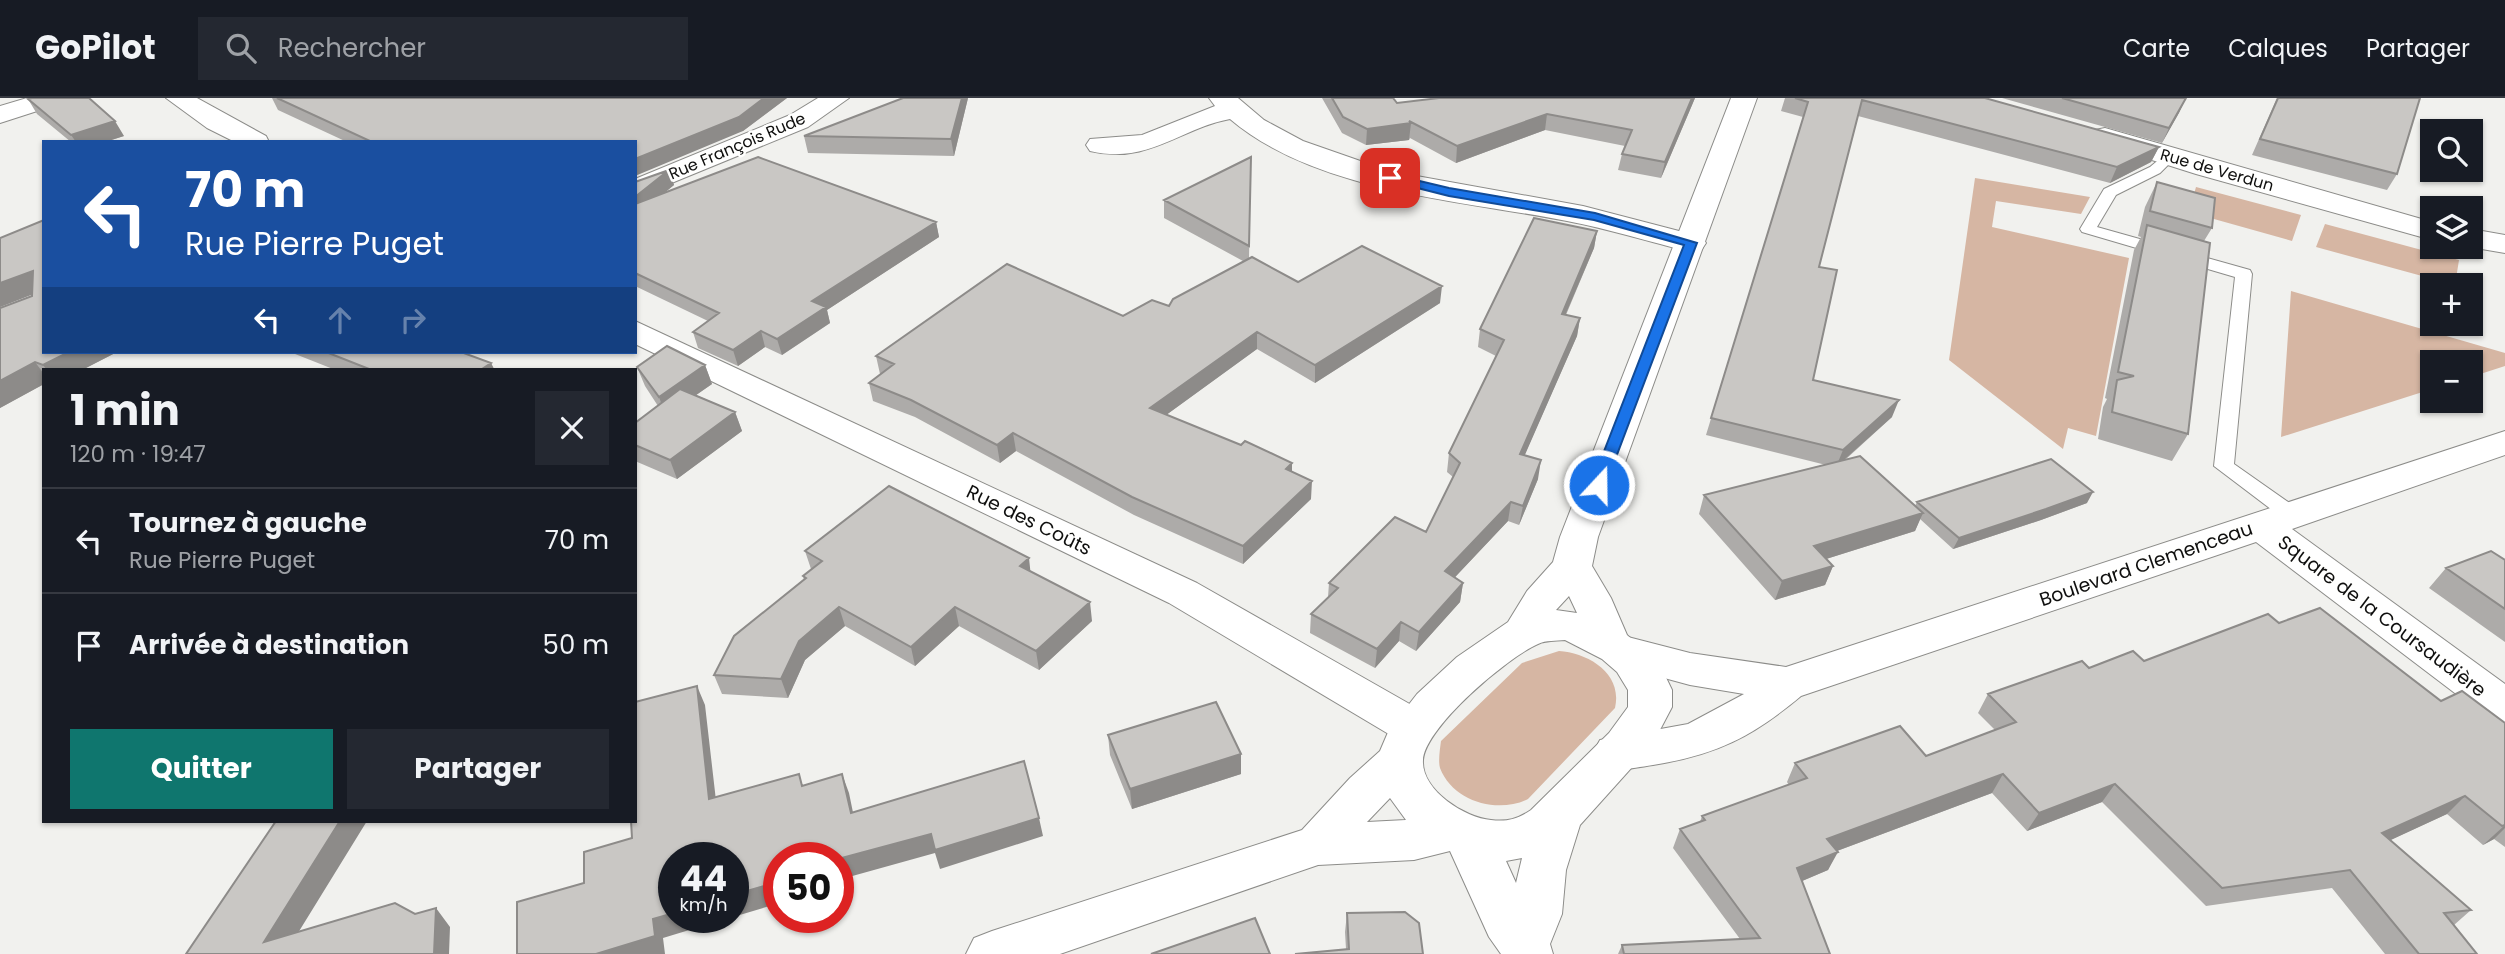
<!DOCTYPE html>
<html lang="fr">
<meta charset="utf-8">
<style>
body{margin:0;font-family:Poppins,sans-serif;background:#242831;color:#f1f3f6;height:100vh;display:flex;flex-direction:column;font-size:26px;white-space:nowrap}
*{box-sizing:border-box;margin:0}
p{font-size:23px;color:#9ea1a6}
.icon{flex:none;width:38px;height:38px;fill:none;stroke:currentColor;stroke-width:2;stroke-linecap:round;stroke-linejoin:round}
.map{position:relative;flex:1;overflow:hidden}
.sheet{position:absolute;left:42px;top:270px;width:595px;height:455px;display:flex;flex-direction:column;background:#171b24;border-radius:0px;box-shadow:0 2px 5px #0004}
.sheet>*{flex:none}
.top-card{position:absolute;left:42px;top:42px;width:595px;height:214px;border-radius:0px;box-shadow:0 2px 5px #0004;background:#1a4fa0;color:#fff;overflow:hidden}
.buttons{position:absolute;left:2420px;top:21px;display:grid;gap:14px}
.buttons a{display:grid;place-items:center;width:63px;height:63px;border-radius:0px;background:#171b24;box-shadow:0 2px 5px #0004;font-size:35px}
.speed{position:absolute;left:658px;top:744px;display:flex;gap:14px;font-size:35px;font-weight:700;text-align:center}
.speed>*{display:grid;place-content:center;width:91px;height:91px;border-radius:50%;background:#171b24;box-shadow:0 2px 5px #0004;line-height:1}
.speed small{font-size:18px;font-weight:400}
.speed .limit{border:10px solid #d22;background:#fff;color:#111}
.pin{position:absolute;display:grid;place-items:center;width:60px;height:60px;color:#fff;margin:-30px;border-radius:14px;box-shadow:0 4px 10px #0006}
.me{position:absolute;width:77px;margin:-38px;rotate:21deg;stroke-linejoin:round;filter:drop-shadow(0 0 5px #0008)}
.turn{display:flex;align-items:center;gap:24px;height:147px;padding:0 28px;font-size:32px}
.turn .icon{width:91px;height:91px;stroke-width:2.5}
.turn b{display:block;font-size:49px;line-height:60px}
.lanes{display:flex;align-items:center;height:66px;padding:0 28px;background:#0003;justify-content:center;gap:35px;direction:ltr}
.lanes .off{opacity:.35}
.round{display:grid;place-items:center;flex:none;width:74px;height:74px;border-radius:0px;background:#242831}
.summary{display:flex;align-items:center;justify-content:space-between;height:119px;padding:0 28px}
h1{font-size:42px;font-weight:700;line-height:52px}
.primary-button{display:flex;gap:14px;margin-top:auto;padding:14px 28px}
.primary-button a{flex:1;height:80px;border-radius:0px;background:#0f766e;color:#fff;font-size:28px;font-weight:700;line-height:80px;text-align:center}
.primary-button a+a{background:#242831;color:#f1f3f6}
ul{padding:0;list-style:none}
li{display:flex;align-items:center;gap:21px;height:105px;padding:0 28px;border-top:2px solid #363941}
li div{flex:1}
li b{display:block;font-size:26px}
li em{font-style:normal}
header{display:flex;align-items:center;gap:42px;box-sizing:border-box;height:98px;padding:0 35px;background:#171b24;border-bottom:2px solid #363941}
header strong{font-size:33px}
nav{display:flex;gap:38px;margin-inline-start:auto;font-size:24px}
.search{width:490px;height:63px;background:#242831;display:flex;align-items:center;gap:18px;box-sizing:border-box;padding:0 24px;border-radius:0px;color:#9ea1a6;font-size:26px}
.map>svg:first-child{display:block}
</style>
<header>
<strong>GoPilot</strong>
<div class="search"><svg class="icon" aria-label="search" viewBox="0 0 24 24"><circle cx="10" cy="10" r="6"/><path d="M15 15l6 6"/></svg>Rechercher</div>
<nav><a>Carte</a><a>Calques</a><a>Partager</a></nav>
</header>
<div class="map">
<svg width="2505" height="856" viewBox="0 0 2505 856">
<rect width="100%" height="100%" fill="#f1f1ee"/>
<path fill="#d6b6a3" d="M 1975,80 L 2090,99 L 2081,116 L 1996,103 L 1992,129 L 2129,160 L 2096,338 L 2068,330 L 2063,351 L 1949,262 Z
M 2196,89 L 2301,117 L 2292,143 L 2189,114 Z
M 2325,126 L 2459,162 L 2455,187 L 2316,149 Z
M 2291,193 L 2505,255 L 2505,268 L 2471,279 L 2471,264 L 2432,264 L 2432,291 L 2281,339 Z
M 1559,553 C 1588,555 1623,575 1615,610 L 1528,701 C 1498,716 1453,704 1440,670 C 1438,663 1440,651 1441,643 L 1522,565 Z"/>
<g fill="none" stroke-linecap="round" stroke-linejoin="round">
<defs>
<path id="lane" d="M 2168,54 L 2173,56 L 2173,62 L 2160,75 L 2116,97 L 2097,129 L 2250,172 L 2252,176 L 2234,366 L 2298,411 L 2301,416 L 2298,421 L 2284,421 L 2214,368 L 2235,179 L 2082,134 L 2080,131 L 2104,91 L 2150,69 Z"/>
<path id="street" d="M 27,0 L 66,0 L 62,5 L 0,25 L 0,8 Z
M 166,0 L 197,0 L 266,38 L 269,44 L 235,44 L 207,30 Z
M 818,0 L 849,0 L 808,29 L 635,100 L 635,81 L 790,17 Z
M 1209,0 L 1238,0 L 1264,22 L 1303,43 L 1389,73 L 1583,108 L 1702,139 L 1706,145 L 1702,151 L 1691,154 C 1650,144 1609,131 1567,123 C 1460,102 1316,94 1230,21 C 1180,30 1149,67 1090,53 L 1086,47 L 1090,41 L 1142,37 L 1215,8 Z
M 2105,30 L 2432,124 L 2432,142 L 2196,76 L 2095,44 L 2092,38 L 2095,32 Z
M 2471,131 L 2505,137 L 2505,155 L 2470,149 Z
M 635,223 L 1197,485 L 1429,617 L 1435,629 L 1429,641 L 1413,646 L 1397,641 L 1169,505 L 635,246 Z
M 2505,333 L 2505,357 L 2292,431 L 2505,586 L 2505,626 L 2489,621 L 2256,444 L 1801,598 C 1752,639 1716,657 1653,667 C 1633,670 1619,674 1600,668 L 1593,655 L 1600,642 L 1688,626 L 1744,596 L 1690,587 L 1609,565 L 1603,554 L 1609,543 L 1624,538 L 1690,555 L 1786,569 Z"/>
<path id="secondary" d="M 1731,0 L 1757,0 L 1598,439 L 1592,468 L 1611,500 L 1627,537 L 1659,565 L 1672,592 L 1672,609 L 1652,647 L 1580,727 L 1566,772 L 1562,816 L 1550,846 L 1553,856 L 1501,856 L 1489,839 L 1450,753 L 1414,762 L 1318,767 L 1060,856 L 966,856 L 974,840 L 992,833 L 1302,732 L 1350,680 L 1380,653 L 1389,632 L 1417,596 L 1457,559 L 1508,524 L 1527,493 L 1553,464 L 1560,439 ZM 1569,498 L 1577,515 L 1556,512 ZM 1565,542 L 1602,561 L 1617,574 L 1628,592 L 1628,609 L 1609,635 L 1531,712 C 1518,721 1507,724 1491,722 C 1465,720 1421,692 1423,662 C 1425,629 1508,559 1538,546 C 1546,542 1556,543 1565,542 ZM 1390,700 L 1406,722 L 1367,724 ZM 1522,760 L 1516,785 L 1506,763 Z"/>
</defs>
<use href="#lane" stroke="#8c8c89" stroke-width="2"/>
<use href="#street" stroke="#8c8c89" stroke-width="2"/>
<use href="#secondary" stroke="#8c8c89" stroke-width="2"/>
<use href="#lane" fill="#fff" fill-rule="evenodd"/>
<use href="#street" fill="#fff" fill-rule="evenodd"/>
<use href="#secondary" fill="#fff" fill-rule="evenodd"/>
</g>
<path fill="#adaba9" d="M 272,0 L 787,0 L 743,33 L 635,44 L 347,44 L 278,12 Z
M 968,0 L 954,58 L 808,55 L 804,38 Z
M 1322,0 L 1393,0 L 1397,5 L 1695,0 L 1661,80 L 1618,72 L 1622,56 L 1625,48 L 1545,32 L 1456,65 L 1410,40 L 1409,42 L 1366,47 L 1342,35 Z
M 1785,0 L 1985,0 L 2159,49 L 2151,64 L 2110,85 L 1858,18 L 1819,169 L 1813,282 L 1892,319 L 1845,362 L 1915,408 L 1917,404 L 2087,405 L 2041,422 L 1953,451 L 1920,421 L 1915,433 L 1826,461 L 1833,468 L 1825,487 L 1775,502 L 1699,416 L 1704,397 L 1826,367 L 1706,337 L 1803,19 L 1781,13 Z
M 2002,0 L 2186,0 L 2162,45 Z
M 2277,0 L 2420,0 L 2397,76 L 2387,92 L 2252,57 Z
M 28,1 L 124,38 L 105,44 L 71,44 L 37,16 Z
M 1251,59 L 1249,160 L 1298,184 L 1440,205 L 1315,285 L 1257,251 L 1166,317 L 1292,374 L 1311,401 L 1243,466 L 1134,417 L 1016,353 L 1000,365 L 915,319 L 873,303 L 869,285 L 880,276 L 876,258 L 1123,218 L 1169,208 L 1243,163 L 1164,120 L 1164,102 Z
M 669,72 L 674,87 L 664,95 L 936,124 L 939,139 L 827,212 L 830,225 L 782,257 L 765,249 L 738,268 L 698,250 L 693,234 L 708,223 L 635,188 L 635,84 Z
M 2157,84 L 2212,130 L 2204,143 L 2188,336 L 2172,363 L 2098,341 L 2103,309 L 2107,301 L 2105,300 L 2134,152 L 2141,139 L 2138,138 L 2145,109 Z
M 44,122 L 44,254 L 117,254 L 84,271 L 44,271 L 44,286 L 0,310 L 0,210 L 32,198 L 32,196 L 0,209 L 0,140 Z
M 1597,133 L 1594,150 L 1566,217 L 1580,220 L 1577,238 L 1524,358 L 1538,381 L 1519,427 L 1508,423 L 1455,479 L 1463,485 L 1460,504 L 1416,553 L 1399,543 L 1375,570 L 1310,535 L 1311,516 L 1328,499 L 1329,485 L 1426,434 L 1453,379 L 1447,374 L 1449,355 L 1496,258 L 1478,249 L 1480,231 Z
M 290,254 L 461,254 L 491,265 L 494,271 L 333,271 Z
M 705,267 L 712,286 L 696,297 L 735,314 L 742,333 L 677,381 L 635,363 L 635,325 L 658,308 L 645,288 L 637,269 Z
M 805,453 L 1031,474 L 1092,523 L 1039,572 L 959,528 L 915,568 L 845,528 L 805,562 L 788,600 L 722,596 L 714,577 L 804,482 L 803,478 L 811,471 Z
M 2505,462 L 2505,544 L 2429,490 L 2446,470 Z
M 2279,525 L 2441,603 L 2505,625 L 2505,749 L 2494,741 L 2483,747 L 2447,716 L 2390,742 L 2471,812 L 2454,827 L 2477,856 L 2385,856 L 2332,790 L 2206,808 L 2102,704 L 2027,733 L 1992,695 L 1837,753 L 1828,772 L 1802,783 L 1830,856 L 1618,856 L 1622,847 L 1740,841 L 1673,750 L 1680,731 L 1700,724 L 1702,718 L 1789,687 L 1787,684 L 1795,665 L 1926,658 L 1995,632 L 1978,615 L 1988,596 L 2089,570 L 2144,563 Z
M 1108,637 L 1241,656 L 1241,676 L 1132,711 L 1110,657 Z
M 1347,815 L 1423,856 L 1346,851 L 1345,834 Z"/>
<path fill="#8d8b89" d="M 764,0 L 787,0 L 743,33 L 635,78 L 635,61 Z
M 962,0 L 968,0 L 954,58 L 951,41 Z
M 1692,0 L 1695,0 L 1661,80 L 1665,64 Z
M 2186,0 L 2179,15 L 2162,45 L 2169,30 Z
M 1547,16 L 1545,32 L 1456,65 L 1457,48 Z
M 115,23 L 124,38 L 105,44 L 76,44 L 71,37 Z
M 1411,25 L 1409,42 L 1366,47 L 1367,31 Z
M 2159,49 L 2151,64 L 2110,85 L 2117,69 Z
M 669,72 L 674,87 L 635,119 L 635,99 Z
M 936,124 L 939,139 L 827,212 L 830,225 L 782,257 L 777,241 L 812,203 Z
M 1597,133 L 1594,150 L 1558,234 L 1562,216 Z
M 33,173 L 44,192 L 0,209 L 0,185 Z
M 1442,188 L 1440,205 L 1315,285 L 1315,267 Z
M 1580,220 L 1577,238 L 1517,375 L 1520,356 Z
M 761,233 L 765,249 L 738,268 L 733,252 Z
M 1257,234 L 1257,251 L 1151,328 L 1150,310 Z
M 69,254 L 117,254 L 84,271 L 46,271 L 43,267 Z
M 35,264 L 44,276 L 44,286 L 0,310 L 0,283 Z
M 491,265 L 494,271 L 482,271 Z
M 705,267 L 712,286 L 666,318 L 659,299 Z
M 1899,302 L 1892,319 L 1836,369 L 1843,352 Z
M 735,314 L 742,333 L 677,381 L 670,362 Z
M 1013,335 L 1016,353 L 1000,365 L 997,347 Z
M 1541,362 L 1538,381 L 1519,427 L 1523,408 Z
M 1292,365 L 1292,383 L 1286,371 Z
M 1312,383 L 1311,401 L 1243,466 L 1243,448 Z
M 2093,394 L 2087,405 L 2041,422 L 1953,451 L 1959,440 Z
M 1511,404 L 1508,423 L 1442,493 L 1445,473 Z
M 1923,415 L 1915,433 L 1807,467 L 1814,448 Z
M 1029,460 L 1031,479 L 1020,468 Z
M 1833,468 L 1825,487 L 1775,502 L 1782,483 Z
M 1463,485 L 1460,504 L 1416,553 L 1419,534 Z
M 1090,504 L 1092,523 L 1039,572 L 1036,553 Z
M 839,509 L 845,528 L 805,562 L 788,600 L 781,581 L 799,543 Z
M 955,509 L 959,528 L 915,568 L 911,549 Z
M 1401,524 L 1399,543 L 1375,570 L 1377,551 Z
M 697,588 L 705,607 L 718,720 L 709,701 Z
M 1241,656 L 1241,676 L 1132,711 L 1130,691 Z
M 842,676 L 849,695 L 857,734 L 851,715 Z
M 2003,676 L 1992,695 L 1818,760 L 1827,741 Z
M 2115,686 L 2102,704 L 2027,733 L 2039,715 Z
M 2465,698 L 2447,716 L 2365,754 L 2382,735 Z
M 1039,720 L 1043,738 L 940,771 L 935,755 L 838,782 L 838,761 L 931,736 Z
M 340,723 L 367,723 L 285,856 L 264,844 Z
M 2505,727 L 2505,730 L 2494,741 L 2483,747 Z
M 1838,754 L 1828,772 L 1788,789 L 1797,770 Z
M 779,778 L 779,799 L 775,800 L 776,806 L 733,819 L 733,797 L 767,781 Z
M 436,810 L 450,829 L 449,856 L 434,856 Z
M 674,815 L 674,819 L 732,819 L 663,840 L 665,856 L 596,856 L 653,821 Z"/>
<path fill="#c9c7c4" stroke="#8d8b89" stroke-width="2" d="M 32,0 L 89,0 L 115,23 L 71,37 L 28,1 Z
M 277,0 L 764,0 L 739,19 L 635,61 L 635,44 L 372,44 Z
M 903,0 L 962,0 L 951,41 L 804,38 Z
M 1332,0 L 1393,0 L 1397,5 L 1439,0 L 1692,0 L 1665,64 L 1622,56 L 1632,32 L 1547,16 L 1457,48 L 1409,23 L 1411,25 L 1367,31 L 1343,19 Z
M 1795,0 L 1985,0 L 2159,49 L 2117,69 L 1862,2 L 1819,169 L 1837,172 L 1813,282 L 1899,302 L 1843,352 L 1711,320 L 1808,4 Z
M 2062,0 L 2186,0 L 2169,30 Z
M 2278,0 L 2420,0 L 2397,76 L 2260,41 Z
M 758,59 L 936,124 L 812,203 L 826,209 L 777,241 L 761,233 L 733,252 L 693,234 L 719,215 L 635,175 L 635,106 Z
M 1251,59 L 1249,148 L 1164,102 Z
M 669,72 L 635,99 L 635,84 Z
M 2157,84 L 2215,100 L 2212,130 L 2150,113 Z
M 1534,120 L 1597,133 L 1562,216 L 1580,220 L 1520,356 L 1541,362 L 1523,408 L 1511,404 L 1445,473 L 1463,485 L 1419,534 L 1401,524 L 1377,551 L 1311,516 L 1338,490 L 1329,485 L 1395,419 L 1426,434 L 1460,365 L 1449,355 L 1504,242 L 1480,231 Z
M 44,122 L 44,254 L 69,254 L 43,267 L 35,264 L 0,283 L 0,210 L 32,198 L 33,173 L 0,185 L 0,140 Z
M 2147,127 L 2210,145 L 2188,336 L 2112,314 L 2117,282 L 2134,278 L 2118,274 Z
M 1362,148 L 1442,188 L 1315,267 L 1257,234 L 1150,310 L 1241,347 L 1245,343 L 1292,365 L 1286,371 L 1312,383 L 1243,448 L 1132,399 L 1013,335 L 997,347 L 911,302 L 869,285 L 894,266 L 876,258 L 1007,166 L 1123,218 L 1152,202 L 1169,208 L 1173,201 L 1252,159 L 1298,184 Z
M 667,248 L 705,267 L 659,299 L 637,269 Z
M 326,254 L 461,254 L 491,265 L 482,271 L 369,271 Z
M 680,291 L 735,314 L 670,362 L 635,347 L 635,325 Z
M 1860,358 L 1923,415 L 1814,448 L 1833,468 L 1782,483 L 1704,397 Z
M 2051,361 L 2093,394 L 2046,411 L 1959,440 L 1917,404 Z
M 889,388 L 1029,460 L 1020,468 L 1090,504 L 1036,553 L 955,509 L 911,549 L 839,509 L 799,543 L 781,581 L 714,577 L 734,538 L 806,480 L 803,478 L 822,463 L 805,453 Z
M 2491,453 L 2505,462 L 2505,511 L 2446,470 Z
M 2320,510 L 2441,603 L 2462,593 L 2505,625 L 2505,727 L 2502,728 L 2465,698 L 2382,735 L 2471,812 L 2444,815 L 2477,856 L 2419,856 L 2350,772 L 2222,790 L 2115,686 L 2039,715 L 2003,676 L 1827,741 L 1838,754 L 1797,770 L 1830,856 L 1624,856 L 1622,847 L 1760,840 L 1680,731 L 1705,722 L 1702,718 L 1807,680 L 1795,665 L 1900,628 L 1926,658 L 2016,624 L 1988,596 L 2082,563 L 2089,570 L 2133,553 L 2144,563 L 2268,516 L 2279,525 Z
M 697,588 L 709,701 L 799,676 L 802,688 L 842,676 L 851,715 L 1024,663 L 1039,720 L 935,752 L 931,736 L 838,761 L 838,760 L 779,760 L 779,778 L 767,781 L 768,787 L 733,797 L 733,760 L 674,760 L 674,815 L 653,821 L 655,838 L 596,856 L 517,856 L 517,804 L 584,785 L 584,754 L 632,740 L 631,723 L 635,723 L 635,604 Z
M 1216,604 L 1241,656 L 1130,691 L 1108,637 Z
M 276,723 L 340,723 L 264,844 L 395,805 L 415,816 L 436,810 L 434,856 L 186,856 Z
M 1405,814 L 1419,825 L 1423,856 L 1295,856 L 1349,851 L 1347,815 Z
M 1255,820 L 1270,856 L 1151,856 Z"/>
<path fill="#1a73e8" stroke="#114b97" stroke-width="2" d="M 1390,76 L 1449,90 L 1595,115 L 1697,145 L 1604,391 L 1593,391 L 1591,387 L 1684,147 L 1594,122 L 1449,98 L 1386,82 L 1384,80 Z"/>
<g text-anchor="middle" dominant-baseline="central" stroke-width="5" stroke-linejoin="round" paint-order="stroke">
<g font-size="16" fill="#0f0f0e" stroke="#fffffe">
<text transform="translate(737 48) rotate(-23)">Rue François Rude</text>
<text transform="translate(2217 72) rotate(16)">Rue de Verdun</text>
</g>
<g font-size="19" fill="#0f0f0e" stroke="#fffffe">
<text transform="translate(1029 422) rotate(26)">Rue des Coûts</text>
<text transform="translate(2146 466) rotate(-19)">Boulevard Clemenceau</text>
<text transform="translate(2382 518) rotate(37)">Square de la Coursaudière</text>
</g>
</g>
</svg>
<div class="buttons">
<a><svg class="icon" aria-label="search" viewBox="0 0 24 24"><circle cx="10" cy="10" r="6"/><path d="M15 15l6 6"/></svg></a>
<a><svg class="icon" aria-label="layers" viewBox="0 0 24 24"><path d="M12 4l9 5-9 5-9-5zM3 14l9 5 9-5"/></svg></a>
<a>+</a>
<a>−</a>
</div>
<div class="speed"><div>44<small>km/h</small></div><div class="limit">50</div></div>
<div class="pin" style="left:1390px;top:80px;background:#d93025"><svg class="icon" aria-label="arrive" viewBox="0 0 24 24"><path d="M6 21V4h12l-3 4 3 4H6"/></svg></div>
<svg class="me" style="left:1599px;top:387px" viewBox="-20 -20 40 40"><circle r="17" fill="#1a73e8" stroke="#fff" stroke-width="3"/><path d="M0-11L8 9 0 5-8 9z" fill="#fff"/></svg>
<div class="top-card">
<div class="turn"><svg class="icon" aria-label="left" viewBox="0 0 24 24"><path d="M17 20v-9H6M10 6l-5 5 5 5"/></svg><div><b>70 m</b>Rue Pierre Puget</div></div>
<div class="lanes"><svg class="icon" aria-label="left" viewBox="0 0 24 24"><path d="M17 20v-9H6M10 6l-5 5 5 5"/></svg><svg class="icon off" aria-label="ahead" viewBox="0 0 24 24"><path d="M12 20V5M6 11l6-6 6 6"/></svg><svg class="icon off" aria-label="right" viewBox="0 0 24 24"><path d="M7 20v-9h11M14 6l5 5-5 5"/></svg></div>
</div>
<section class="sheet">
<div class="summary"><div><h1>1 min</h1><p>120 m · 19:47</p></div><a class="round"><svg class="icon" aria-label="close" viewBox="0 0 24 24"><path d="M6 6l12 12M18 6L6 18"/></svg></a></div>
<ul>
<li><svg class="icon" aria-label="left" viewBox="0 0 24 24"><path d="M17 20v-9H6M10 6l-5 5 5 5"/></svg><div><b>Tournez à gauche</b><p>Rue Pierre Puget</p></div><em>70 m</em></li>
<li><svg class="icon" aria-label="arrive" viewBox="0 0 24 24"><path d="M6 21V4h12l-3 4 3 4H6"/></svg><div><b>Arrivée à destination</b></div><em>50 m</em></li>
</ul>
<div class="primary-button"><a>Quitter</a><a>Partager</a></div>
</section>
</div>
